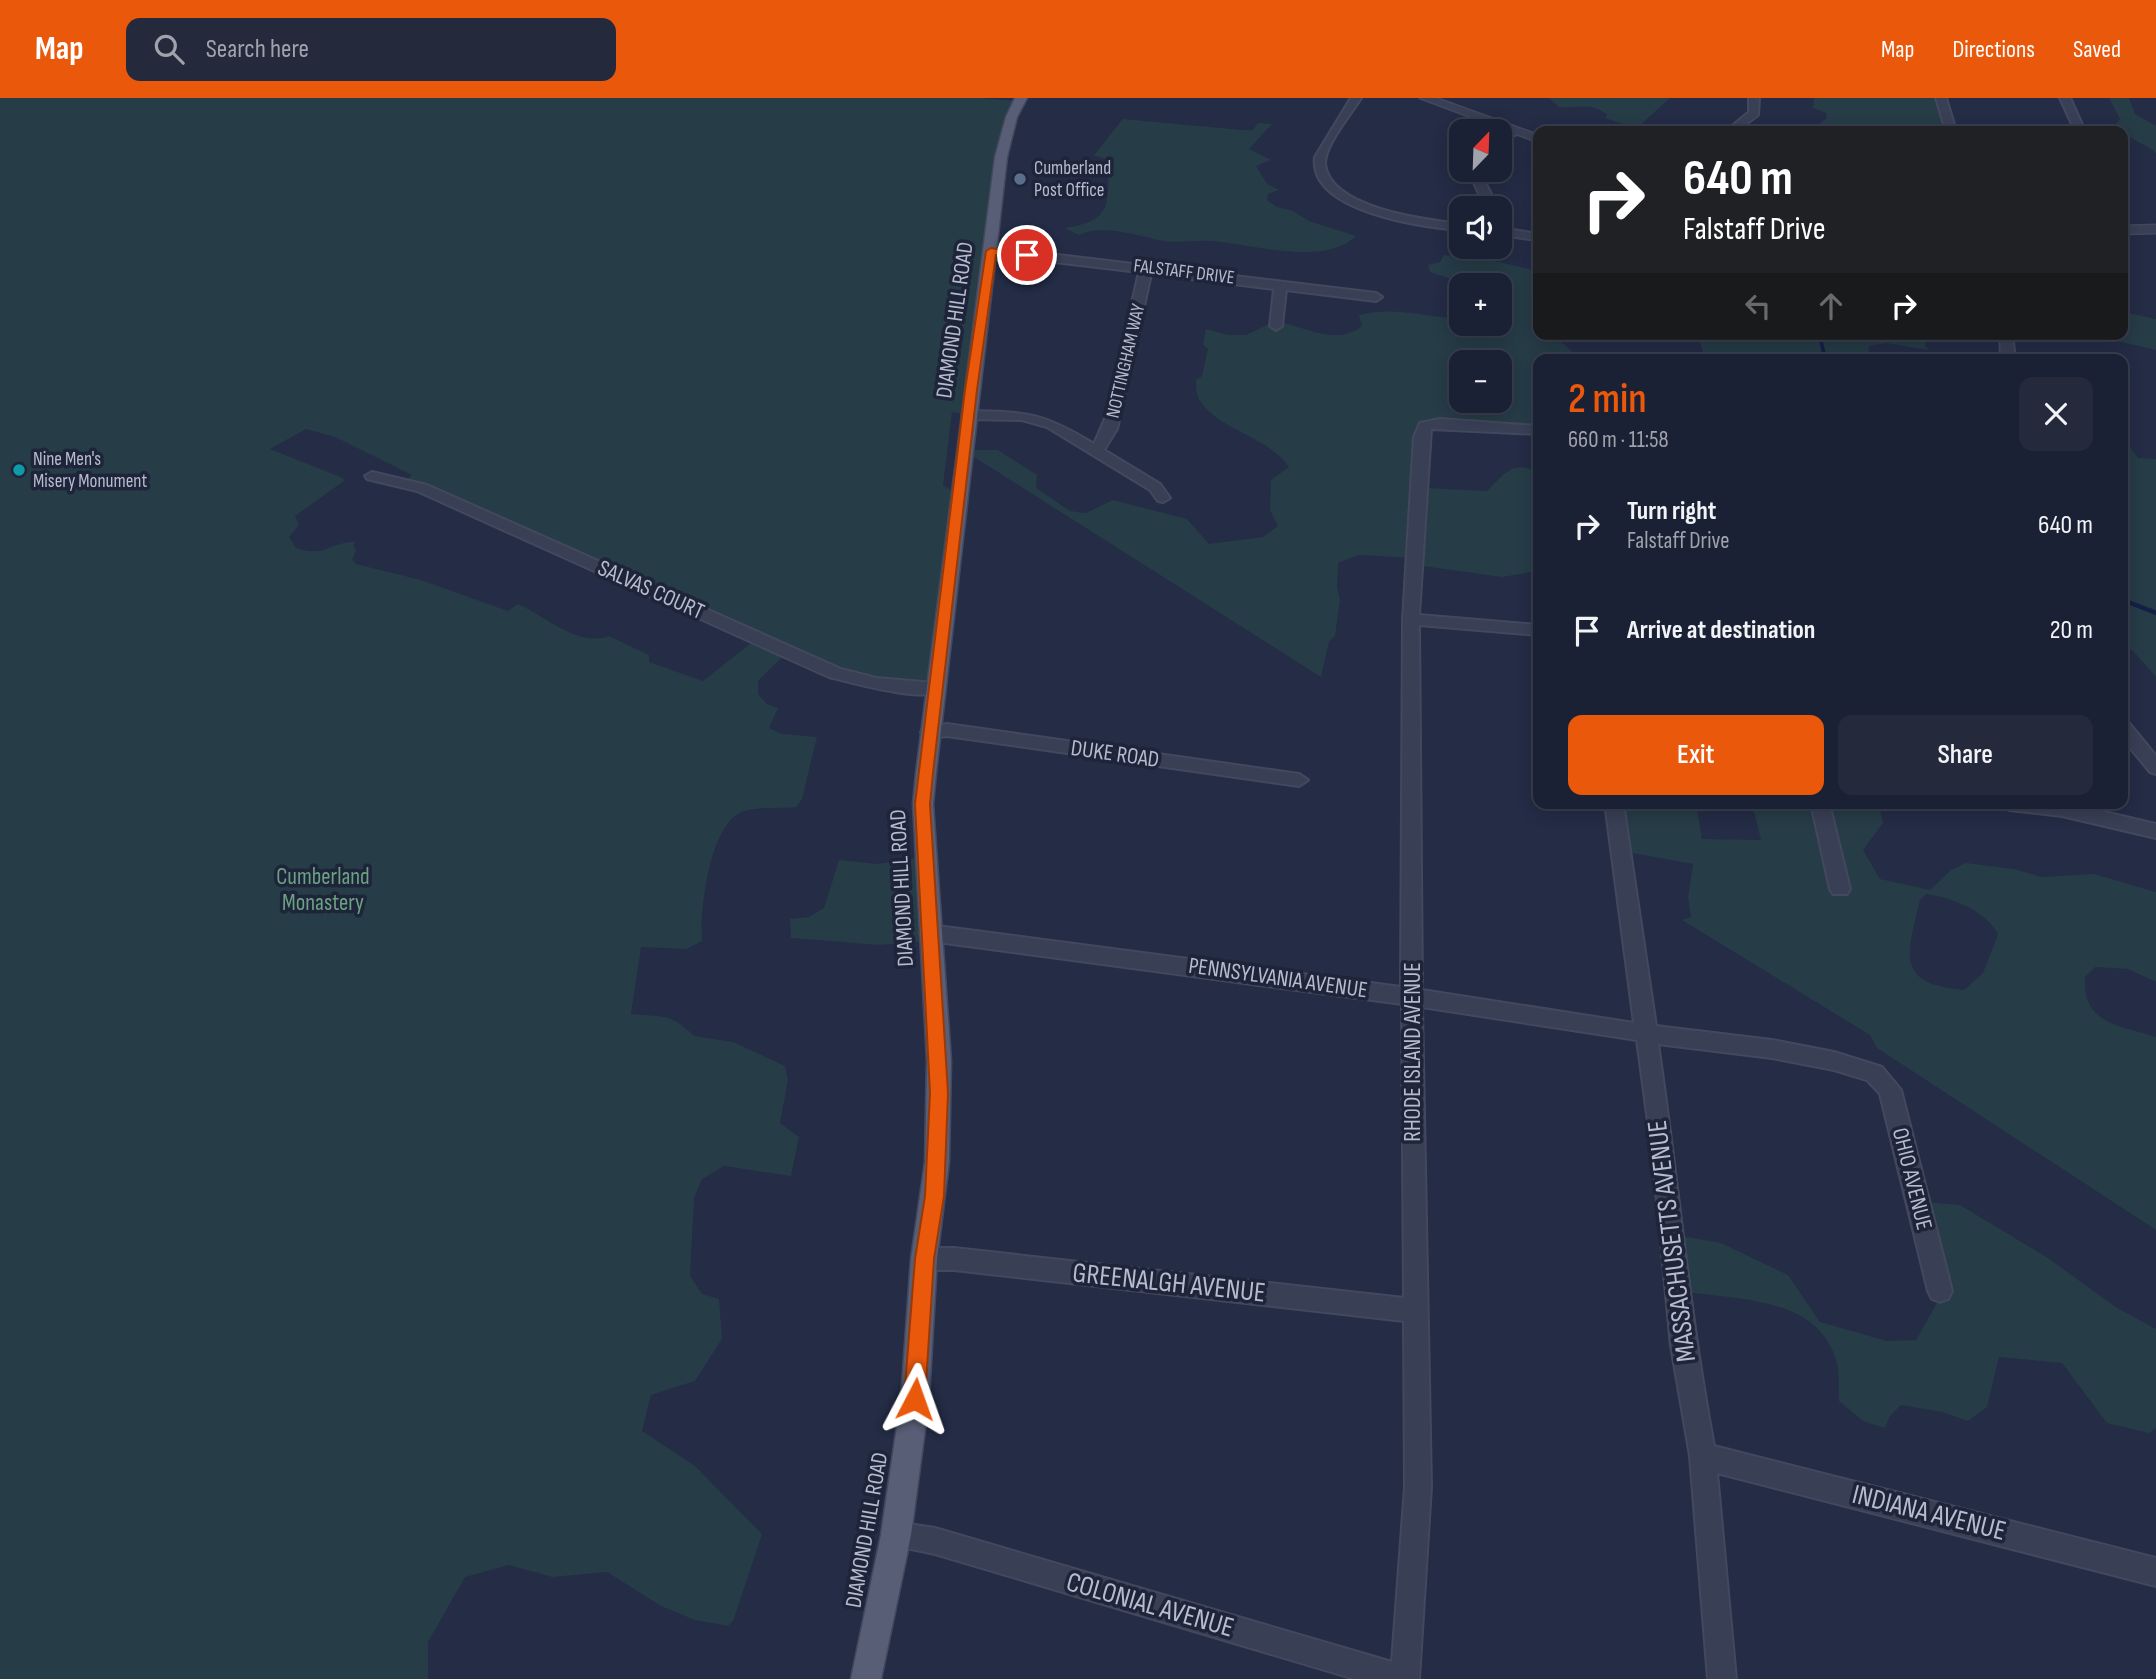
<!DOCTYPE html>
<meta charset="utf-8">
<style>
body{margin:0;font-family:"Sofia Sans Condensed",sans-serif;background:#24293c;color:#f1f3f6;height:100vh;display:flex;flex-direction:column;font-size:26px;white-space:nowrap}
*{box-sizing:border-box;margin:0}
p{font-size:23px;color:#a0a3ac}
.icon{flex:none;width:38px;height:38px;fill:none;stroke:currentColor;stroke-width:2;stroke-linecap:round;stroke-linejoin:round}
.map{position:relative;flex:1;overflow:hidden}
.details{position:absolute;left:1533px;top:256px;width:595px;height:455px;display:flex;flex-direction:column;background:#1b2134;border-radius:14px;box-shadow:0 4px 18px #0003,0 0 0 2px #393e4f}
.details>*{flex:none}
.hud{position:absolute;left:1533px;top:28px;width:595px;height:214px;border-radius:14px;box-shadow:0 4px 18px #0003,0 0 0 2px #393e4f;background:#202124;color:#fff;overflow:hidden}
.needle{width:46px;rotate:23deg}
.fabs{position:absolute;left:1449px;top:21px;display:grid;gap:14px}
.fabs a{display:grid;place-items:center;width:63px;height:63px;border-radius:14px;background:#1b2134;box-shadow:0 4px 18px #0003,0 0 0 2px #393e4f;font-size:35px}
.pin{position:absolute;display:grid;place-items:center;width:60px;height:60px;color:#fff;margin:-30px;border:4px solid #fff;border-radius:50%;box-shadow:0 2px 7px #0007}
.me{position:absolute;width:77px;margin:-38px;rotate:4deg;stroke-linejoin:round;filter:drop-shadow(0 0 5px #0008)}
.turn{display:flex;align-items:center;gap:24px;height:147px;padding:0 35px;font-size:32px}
.turn .icon{width:91px;height:91px;stroke-width:2.5}
.turn b{display:block;font-size:49px;line-height:60px}
.lanes{display:flex;align-items:center;height:66px;padding:0 35px;background:#0003;justify-content:center;gap:35px;direction:ltr}
.lanes .off{opacity:.35}
.round{display:grid;place-items:center;flex:none;width:74px;height:74px;border-radius:14px;background:#24293c}
.head{display:flex;align-items:center;justify-content:space-between;height:119px;padding:0 35px}
h1{font-size:42px;font-weight:600;line-height:52px;color:#ea580c}
.cta{display:flex;gap:14px;margin-top:auto;padding:14px 35px}
.cta a{flex:1;height:80px;border-radius:14px;background:#ea580c;color:#fff;font-size:28px;font-weight:600;line-height:80px;text-align:center}
.cta a+a{background:#24293c;color:#f1f3f6}
ul{padding:0;list-style:none}
li{display:flex;align-items:center;gap:21px;height:105px;padding:0 35px}
li div{flex:1}
li b{display:block;font-size:26px}
li em{font-style:normal}
header{display:flex;align-items:center;gap:42px;box-sizing:border-box;height:98px;padding:0 35px;background:#ea580c;color:#fff}
header strong{font-size:33px}
nav{display:flex;gap:38px;margin-inline-start:auto;font-size:24px}
.search{width:490px;height:63px;background:#24293c;display:flex;align-items:center;gap:18px;box-sizing:border-box;padding:0 24px;border-radius:14px;color:#a0a3ac;font-size:26px}
.map>svg:first-child{display:block}
</style>
<header>
<strong>Map</strong>
<div class="search"><svg class="icon" aria-label="search" viewBox="0 0 24 24"><circle cx="10" cy="10" r="6"/><path d="M15 15l6 6"/></svg>Search here</div>
<nav><a>Map</a><a>Directions</a><a>Saved</a></nav>
</header>
<div class="map">
<svg width="2156" height="1581" viewBox="0 0 2156 1581">
<rect width="100%" height="100%" fill="#242c46"/>
<path fill="#263c47" fill-rule="evenodd" d="M 0,0 L 982,0 L 1018,3 L 1001,35 L 997,53 L 964,316 L 952,314 L 943,387 L 955,394 L 927,596 L 865,589 L 782,559 L 758,583 L 758,596 L 767,606 L 778,610 L 769,630 L 782,636 L 817,639 L 802,701 L 796,709 C 780,711 756,708 742,714 C 709,727 700,813 702,843 L 686,851 L 641,849 L 631,916 C 663,919 671,915 694,938 L 733,944 L 785,968 L 788,982 L 780,1025 L 799,1039 L 791,1078 L 724,1068 L 702,1081 L 694,1100 L 690,1178 L 702,1196 L 719,1201 L 722,1241 L 695,1283 L 651,1297 L 642,1333 L 695,1368 L 762,1436 L 733,1523 L 728,1528 L 695,1522 L 661,1508 L 607,1474 L 552,1479 L 509,1467 L 465,1479 L 428,1544 L 428,1581 L 0,1581 ZM 306,331 L 335,339 L 412,377 L 401,388 L 581,465 L 751,545 L 703,583 L 649,564 L 649,557 L 609,538 C 578,550 544,517 518,506 L 508,513 L 421,482 L 356,466 L 352,461 L 356,453 L 353,448 L 355,444 C 329,444 326,460 296,450 L 289,439 L 299,427 L 295,418 L 344,383 L 343,380 L 270,351 Z
M 1549,0 L 1668,0 L 1669,1 L 1636,31 L 1605,20 L 1607,17 C 1592,3 1575,11 1559,9 Z
M 1814,0 L 1940,0 L 1950,33 L 1809,33 L 1827,20 L 1826,15 L 1813,10 Z
M 2109,0 L 2129,0 L 2135,16 L 2156,28 L 2156,55 C 2149,48 2143,47 2135,42 C 2127,38 2126,30 2116,26 L 2120,21 Z
M 1123,21 L 1242,32 L 1253,32 L 1258,25 L 1272,26 L 1249,51 L 1271,62 L 1256,68 L 1267,86 L 1279,92 L 1268,96 L 1267,102 L 1277,109 L 1293,113 L 1309,123 L 1356,138 C 1325,169 1251,146 1211,143 C 1193,142 1176,146 1158,142 C 1136,137 1102,126 1079,137 L 1064,130 C 1114,123 1108,105 1108,62 L 1094,57 Z
M 1444,157 L 1482,160 L 1538,173 L 1538,236 L 1552,236 L 1573,254 L 1604,261 L 1538,261 L 1538,334 L 1428,328 L 1427,390 L 1487,393 C 1505,375 1511,363 1538,373 L 1538,473 L 1502,479 L 1416,467 L 1412,460 L 1359,457 L 1338,465 L 1337,489 L 1340,502 L 1335,538 L 1329,544 L 1321,579 L 963,352 L 998,352 L 1037,377 L 1036,390 L 1070,413 L 1086,415 L 1113,402 L 1187,421 L 1209,446 L 1263,439 L 1278,428 L 1270,412 L 1271,382 L 1289,369 C 1266,337 1220,333 1200,303 C 1196,297 1196,289 1196,282 L 1202,278 L 1208,251 L 1203,247 L 1206,231 L 1228,237 L 1246,237 L 1276,223 C 1303,228 1337,249 1362,228 L 1359,217 C 1395,208 1426,219 1461,221 L 1461,226 L 1500,226 L 1500,187 L 1470,187 L 1430,174 L 1428,167 L 1440,164 ZM 1461,264 L 1500,264 L 1500,303 L 1461,303 Z
M 2123,214 L 2156,221 L 2156,252 L 2118,243 L 2115,236 L 2123,236 Z
M 1698,236 L 1927,236 L 1925,248 L 1929,252 L 1886,245 L 1869,248 L 1868,261 L 1705,261 Z
M 2123,339 L 2138,360 L 2156,361 L 2156,579 L 2133,553 L 2123,547 Z
M 1614,705 L 1696,705 L 1702,741 L 1761,742 L 1752,705 L 1878,705 L 1883,725 L 1863,752 L 1880,781 L 1930,792 L 1951,772 L 1966,765 L 2014,771 L 2042,779 L 2094,776 L 2156,794 L 2156,884 L 2128,871 L 2095,869 L 2085,879 C 2082,926 2119,927 2156,939 L 2156,1132 L 1877,950 L 1870,937 L 1682,822 L 1691,819 L 1688,800 L 1693,766 L 1621,753 ZM 1926,796 C 1952,800 1985,812 1998,836 L 1983,875 L 1964,892 C 1893,886 1908,855 1920,802 Z
M 918,760 L 930,843 L 879,847 L 791,840 L 790,821 L 809,819 L 824,810 L 839,762 L 877,766 Z
M 1914,1103 L 1960,1107 L 2048,1160 L 2117,1210 L 2156,1231 L 2156,1330 L 2149,1335 L 2107,1325 L 2062,1265 L 1999,1259 L 1987,1309 L 1968,1323 L 1942,1314 L 1901,1307 L 1890,1318 L 1885,1330 L 1863,1323 L 1839,1303 C 1838,1291 1840,1276 1837,1265 C 1819,1197 1735,1202 1679,1193 L 1671,1136 L 1721,1145 L 1788,1177 L 1820,1224 L 1887,1243 L 1916,1242 L 1938,1203 Z"/>
<g fill="none" stroke-linecap="round" stroke-linejoin="round">
<path stroke="#152046" stroke-width="3.5" d="M 1825,260 L 1821,243 L 1827,236"/>
<path stroke="#152046" stroke-width="4.5" d="M 2123,502 L 2156,515"/>
<defs>
<path id="minor" d="M 1351,0 L 1361,0 C 1352,15 1324,48 1325,66 C 1330,111 1427,122 1461,126 L 1461,132 C 1424,129 1308,114 1315,59 Z
M 1749,0 L 1759,0 L 1758,17 L 1737,33 L 1726,33 L 1749,14 Z
M 1936,0 L 1946,0 L 1956,33 L 1946,33 Z
M 2060,0 L 2070,0 L 2085,33 L 2075,33 Z
M 1515,30 L 1519,31 L 1519,35 L 1500,44 L 1500,37 Z
M 1468,72 L 1479,72 L 1492,98 L 1493,110 L 1481,110 L 1480,98 Z
M 1500,130 L 1538,136 L 1538,142 L 1500,137 Z
M 991,149 L 1376,195 L 1382,199 L 1376,203 L 1286,192 L 1282,228 L 1276,232 L 1270,228 L 1274,191 L 1151,176 L 1117,331 L 1104,352 L 1160,386 L 1170,400 L 1163,404 L 1158,403 L 1150,392 L 1047,329 L 1022,322 L 969,321 L 962,317 L 969,313 C 1028,314 1043,315 1094,346 L 1107,316 L 1139,174 L 987,156 L 987,150 Z
M 2000,236 L 2012,236 L 2015,261 L 2001,261 Z
M 1440,321 L 1538,328 L 1538,336 L 1431,331 L 1419,517 L 1538,527 L 1538,537 L 1419,527 L 1422,892 L 1634,925 L 1605,705 L 1623,705 L 1656,928 L 1772,942 L 1834,954 L 1882,969 L 1901,992 L 1952,1193 L 1948,1201 L 1940,1204 L 1932,1201 L 1928,1193 L 1880,996 L 1867,982 L 1834,972 L 1772,960 L 1658,946 C 1678,1080 1689,1215 1714,1348 L 2156,1460 L 2156,1488 L 1717,1375 L 1736,1581 L 1708,1581 L 1690,1358 L 1671,1248 L 1653,1061 L 1637,942 L 1422,909 L 1431,1389 L 1419,1581 L 1355,1581 L 935,1456 L 887,1446 L 883,1437 L 887,1428 L 896,1424 L 935,1430 L 1392,1564 L 1405,1389 L 1404,1223 L 954,1172 L 924,1172 L 916,1169 L 912,1161 L 916,1153 L 924,1150 L 954,1150 L 1404,1200 L 1402,906 L 930,843 L 923,840 L 920,835 L 923,830 L 930,827 L 1401,889 L 1403,521 L 1414,339 L 1420,325 Z
M 372,374 L 427,387 L 841,571 L 876,580 L 935,585 L 943,591 C 931,607 849,584 829,579 L 417,393 L 367,381 L 365,378 Z
M 2123,623 L 2129,625 L 2156,658 L 2156,676 L 2150,674 L 2123,641 Z
M 947,626 L 1299,676 L 1308,682 L 1299,688 L 947,638 L 930,640 L 921,634 L 924,630 Z
M 1811,705 L 1829,705 L 1850,791 L 1847,796 L 1833,796 L 1830,791 Z
M 2000,705 L 2066,705 L 2156,726 L 2156,740 L 2062,718 L 2009,712 Z"/>
<path id="tertiary" d="M 1420,0 L 1436,0 L 1538,37 L 1538,44 Z
M 2156,127 L 2156,135 L 2123,136 L 2123,128 Z"/>
<path id="primary" d="M 1015,0 L 1027,0 L 1017,19 L 1007,59 L 936,675 L 933,706 L 951,963 L 949,1064 L 937,1161 L 929,1301 L 911,1437 L 881,1581 L 851,1581 L 881,1437 L 901,1301 L 911,1161 L 925,1064 L 927,963 L 913,706 L 916,675 L 995,59 L 1006,19 Z"/>
</defs>
<use href="#minor" stroke="#43485e" stroke-width="4"/>
<use href="#tertiary" stroke="#43485e" stroke-width="3"/>
<use href="#primary" stroke="#43485e" stroke-width="3"/>
<use href="#minor" fill="#393f55" fill-rule="evenodd"/>
<use href="#tertiary" fill="#393f55" fill-rule="evenodd"/>
<use href="#primary" fill="#575e75" fill-rule="evenodd"/>
</g>
<path fill="#ea580c" stroke="#983908" stroke-width="2" d="M 991,150 L 1032,157 L 1027,160 L 996,157 L 977,292 L 933,675 L 930,706 L 948,995 L 944,1098 L 934,1161 L 925,1301 L 922,1308 L 915,1311 L 907,1308 L 904,1301 L 915,1161 L 925,1098 L 930,995 L 915,706 L 965,292 L 986,153 Z"/>
<circle fill="#5c6f8a" stroke="#1e243a" stroke-width="2.5" cx="1020" cy="81" r="7"/>
<circle fill="#0f9aa8" stroke="#1e243a" stroke-width="2.5" cx="19" cy="372" r="7"/>
<g text-anchor="middle" dominant-baseline="central" stroke-width="7" stroke-linejoin="round" paint-order="stroke">
<g font-size="19" fill="#b7bbce" stroke="#1e243a" text-anchor="start">
<text x="1034" y="70">Cumberland<tspan x="1034" dy="22">Post Office</tspan></text>
<text x="33" y="361">Nine Men's<tspan x="33" dy="22">Misery Monument</tspan></text>
</g>
<g font-size="19" fill="#b7bbce" stroke="#1e243a">
<text transform="translate(1184 174) rotate(7)">FALSTAFF DRIVE</text>
<text transform="translate(1126 263) rotate(-77)">NOTTINGHAM WAY</text>
</g>
<g font-size="23" fill="#b7bbce" stroke="#1e243a">
<text transform="translate(955 222) rotate(-82)">DIAMOND HILL ROAD</text>
<text transform="translate(651 492) rotate(24)">SALVAS COURT</text>
<text transform="translate(1115 656) rotate(8)">DUKE ROAD</text>
<text transform="translate(902 790) rotate(-93)">DIAMOND HILL ROAD</text>
<text transform="translate(1278 880) rotate(8)">PENNSYLVANIA AVENUE</text>
<text transform="translate(1413 954) rotate(-90)">RHODE ISLAND AVENUE</text>
<text transform="translate(1912 1081) rotate(76)">OHIO AVENUE</text>
<text transform="translate(867 1432) rotate(-80)">DIAMOND HILL ROAD</text>
</g>
<g font-size="23" fill="#6ba282" stroke="#1e243a">
<text x="323" y="779">Cumberland<tspan x="323" dy="26">Monastery</tspan></text>
</g>
<g font-size="28" fill="#b7bbce" stroke="#1e243a">
<text transform="translate(1672 1143) rotate(-97)">MASSACHUSETTS AVENUE</text>
<text transform="translate(1169 1185) rotate(6)">GREENALGH AVENUE</text>
<text transform="translate(1929 1415) rotate(14)">INDIANA AVENUE</text>
<text transform="translate(1150 1507) rotate(16)">COLONIAL AVENUE</text>
</g>
</g>
</svg>
<div class="fabs">
<a><svg class="needle" viewBox="-14 -14 28 28"><path d="M0-13l5 13h-10z" fill="#e53935"/><path d="M0 13l5-13h-10z" fill="#a0a3ac"/></svg></a>
<a><svg class="icon" aria-label="sound" viewBox="0 0 24 24"><path d="M4 9h4l5-4v14l-5-4H4zM17 9q2 3 0 6"/></svg></a>
<a>+</a>
<a>−</a>
</div>
<div class="pin" style="left:1027px;top:157px;background:#d93025"><svg class="icon" aria-label="arrive" viewBox="0 0 24 24"><path d="M6 21V4h12l-3 4 3 4H6"/></svg></div>
<svg class="me" style="left:915px;top:1301px" viewBox="-20 -20 40 40"><path d="M0-17L14 15 0 8-14 15z" fill="#ea580c" stroke="#fff" stroke-width="4"/></svg>
<div class="hud">
<div class="turn"><svg class="icon" aria-label="right" viewBox="0 0 24 24"><path d="M7 20v-9h11M14 6l5 5-5 5"/></svg><div><b>640 m</b>Falstaff Drive</div></div>
<div class="lanes"><svg class="icon off" aria-label="left" viewBox="0 0 24 24"><path d="M17 20v-9H6M10 6l-5 5 5 5"/></svg><svg class="icon off" aria-label="ahead" viewBox="0 0 24 24"><path d="M12 20V5M6 11l6-6 6 6"/></svg><svg class="icon" aria-label="right" viewBox="0 0 24 24"><path d="M7 20v-9h11M14 6l5 5-5 5"/></svg></div>
</div>
<section class="details">
<div class="head"><div><h1>2 min</h1><p>660 m · 11:58</p></div><a class="round"><svg class="icon" aria-label="close" viewBox="0 0 24 24"><path d="M6 6l12 12M18 6L6 18"/></svg></a></div>
<ul>
<li><svg class="icon" aria-label="right" viewBox="0 0 24 24"><path d="M7 20v-9h11M14 6l5 5-5 5"/></svg><div><b>Turn right</b><p>Falstaff Drive</p></div><em>640 m</em></li>
<li><svg class="icon" aria-label="arrive" viewBox="0 0 24 24"><path d="M6 21V4h12l-3 4 3 4H6"/></svg><div><b>Arrive at destination</b></div><em>20 m</em></li>
</ul>
<div class="cta"><a>Exit</a><a>Share</a></div>
</section>
</div>
